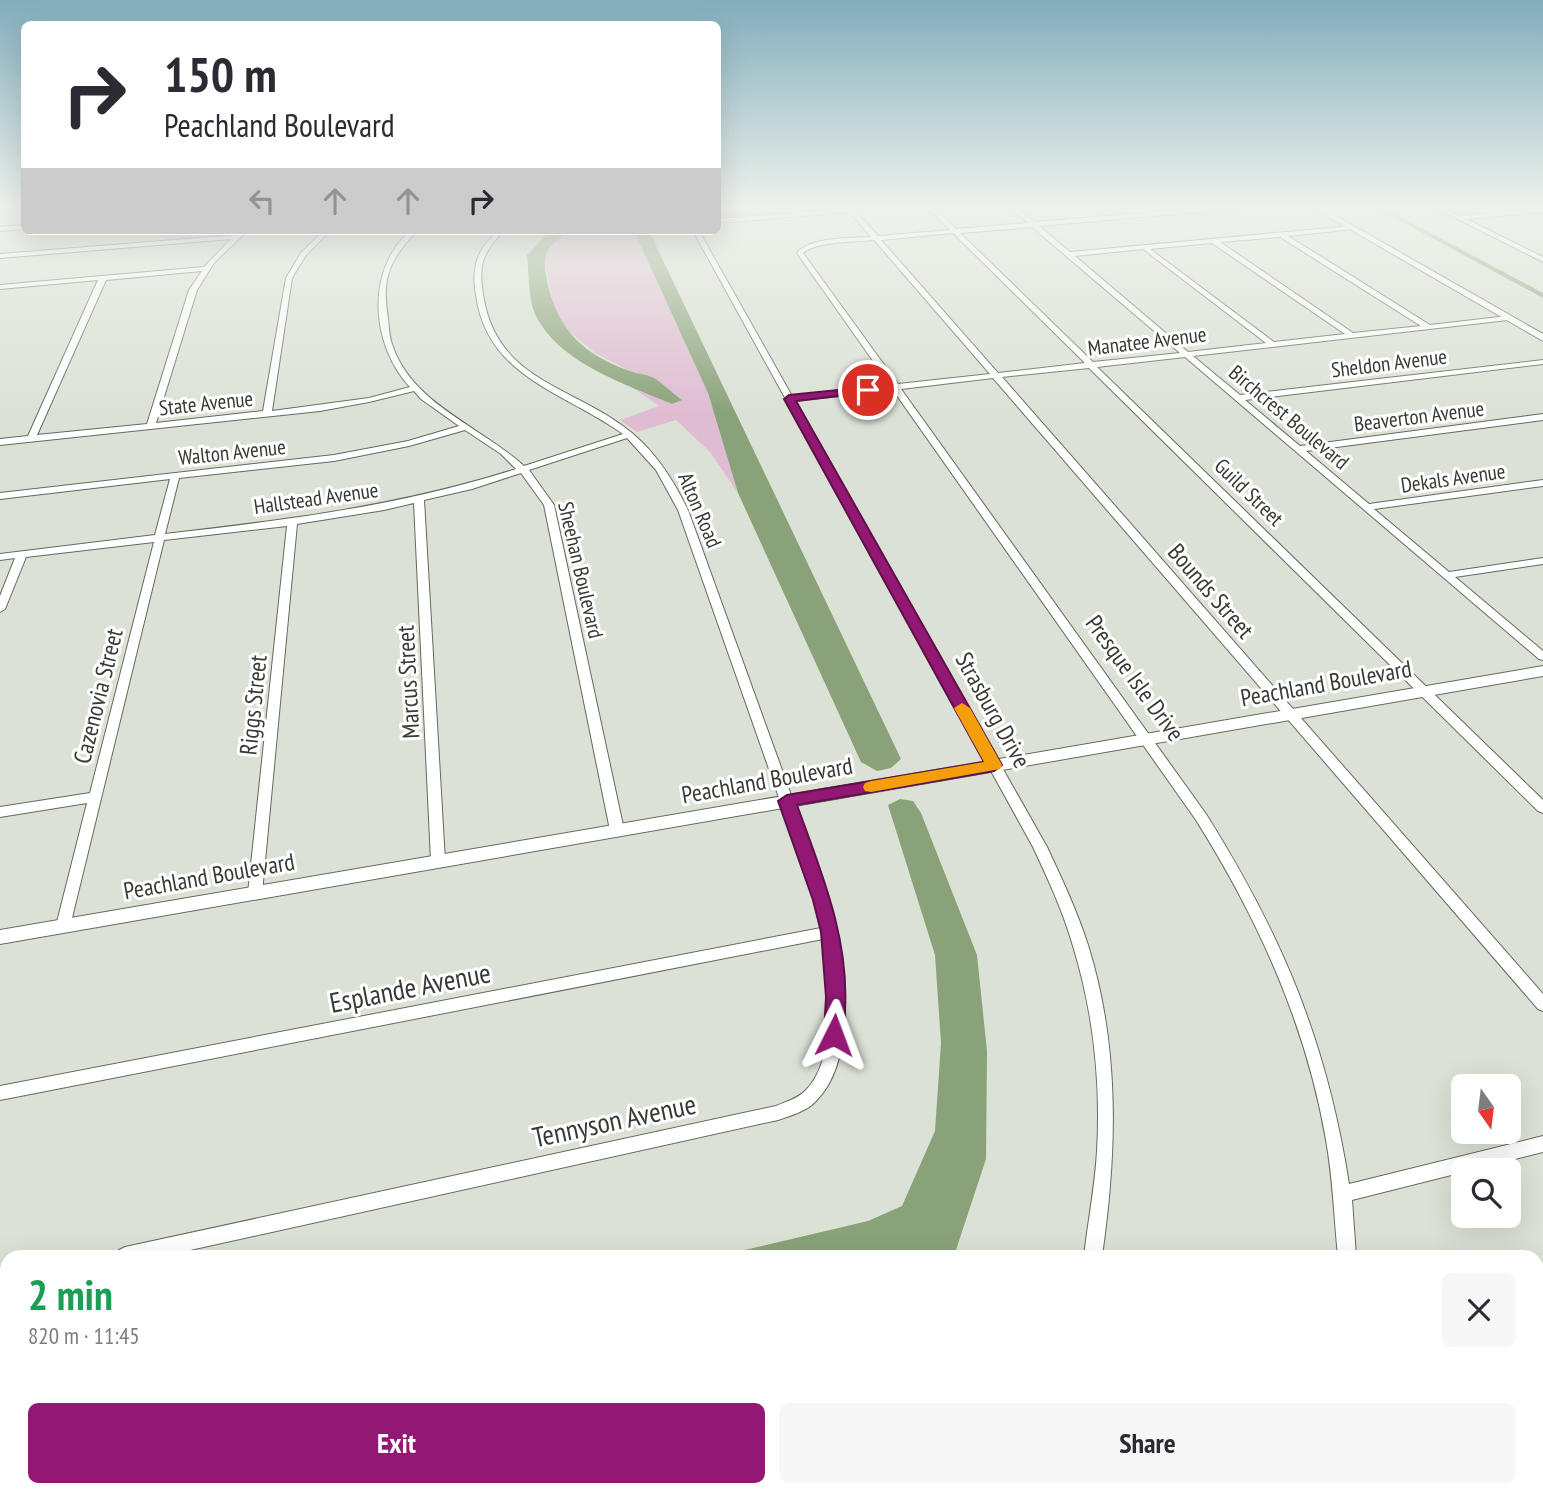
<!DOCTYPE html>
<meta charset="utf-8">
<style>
body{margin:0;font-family:"PT Sans Narrow",sans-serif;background:#f7f7f7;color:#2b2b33;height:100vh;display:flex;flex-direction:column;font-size:26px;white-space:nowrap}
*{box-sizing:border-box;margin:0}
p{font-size:23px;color:#7c7c81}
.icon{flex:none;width:38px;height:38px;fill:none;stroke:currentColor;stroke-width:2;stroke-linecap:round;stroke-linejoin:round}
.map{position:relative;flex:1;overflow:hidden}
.details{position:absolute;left:0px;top:1250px;width:1544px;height:247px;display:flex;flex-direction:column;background:#fff;border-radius:21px 21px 0 0;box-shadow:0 7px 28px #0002}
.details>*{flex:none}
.banner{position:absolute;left:21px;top:21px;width:700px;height:214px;border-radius:10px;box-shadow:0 7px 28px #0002;background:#fff;color:#2b2b33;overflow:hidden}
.needle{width:46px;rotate:166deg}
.buttons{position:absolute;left:1451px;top:1074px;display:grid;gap:14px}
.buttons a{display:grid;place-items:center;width:70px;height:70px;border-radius:10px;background:#fff;box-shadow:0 7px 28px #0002;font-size:35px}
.pin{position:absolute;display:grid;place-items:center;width:60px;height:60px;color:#fff;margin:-30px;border:4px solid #fff;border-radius:50%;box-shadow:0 2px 7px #0007}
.me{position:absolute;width:77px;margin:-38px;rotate:3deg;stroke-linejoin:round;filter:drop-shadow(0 0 5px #0008)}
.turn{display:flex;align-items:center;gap:24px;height:147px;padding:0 28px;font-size:32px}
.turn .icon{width:91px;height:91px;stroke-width:2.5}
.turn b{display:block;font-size:49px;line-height:60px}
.lanes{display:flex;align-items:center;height:66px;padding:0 28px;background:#0003;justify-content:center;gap:35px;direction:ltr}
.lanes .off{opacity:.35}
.round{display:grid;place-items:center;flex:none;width:74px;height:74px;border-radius:10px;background:#f7f7f7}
.overview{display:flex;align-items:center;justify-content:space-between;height:119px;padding:0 28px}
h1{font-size:42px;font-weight:700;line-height:52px;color:#1e9e55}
.action{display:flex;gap:14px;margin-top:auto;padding:14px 28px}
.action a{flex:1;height:80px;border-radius:10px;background:#921874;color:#fff;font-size:28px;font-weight:700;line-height:80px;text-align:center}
.action a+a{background:#f7f7f7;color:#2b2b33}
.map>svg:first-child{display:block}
</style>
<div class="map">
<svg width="1543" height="1495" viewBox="0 0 1543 1495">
<rect width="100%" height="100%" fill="#dbe2d5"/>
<path fill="#dfbcd2" d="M 570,231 L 634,231 L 708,393 L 738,493 L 710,452 L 676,420 L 637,432 L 620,420 L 659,406 L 629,385 L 672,404 L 681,400 L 652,377 L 630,371 L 595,353 L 565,328 L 554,309 L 544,259 L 554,243 Z"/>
<path fill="#cb9eba" d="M 718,205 L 844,205 L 848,209 L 718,219 Z"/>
<path fill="#8aa279" d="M 550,231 L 570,231 C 545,248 541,255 548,285 C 559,332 585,355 630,371 C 637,374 645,374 652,377 C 662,382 672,393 682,400 L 672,404 C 626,384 558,363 535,314 C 528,298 529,272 527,255 Z
M 634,231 L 649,231 L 901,759 L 891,768 L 877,771 L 861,762 L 738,493 L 708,393 Z
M 900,799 L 913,801 L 921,813 L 977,955 L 987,1051 L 986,1159 L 954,1256 L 719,1256 L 868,1221 L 902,1206 L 935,1131 L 941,1043 L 935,955 L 888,805 Z
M 7,1428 L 7,1489 L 881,1489 L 879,1495 L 0,1495 L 0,1429 Z"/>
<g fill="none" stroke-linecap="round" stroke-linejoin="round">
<path fill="#8aa279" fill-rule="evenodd" d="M 1371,205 L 1378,205 L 1543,293 L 1543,298 Z"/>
<defs>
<path id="minor" d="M 844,205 L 850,205 L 878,236 L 950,230 L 925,205 L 931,205 L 956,229 L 1028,223 L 1008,205 L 1014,205 L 1035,222 L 1238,205 L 1260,205 L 1257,207 L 1039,226 L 1070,252 L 1352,226 L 1354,227 L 1354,229 L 1288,236 L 1430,325 L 1508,316 L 1512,318 L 1508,320 L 1193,356 L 1240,395 L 1543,360 L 1543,364 L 1245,400 L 1300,446 L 1543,414 L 1543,420 L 1306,451 L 1369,504 L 1543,480 L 1543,486 L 1374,509 L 1449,572 L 1543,558 L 1543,564 L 1455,577 L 1543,651 L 1543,660 L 1539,659 L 1185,357 L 1097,367 L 1543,800 L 1543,813 L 1538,811 L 1089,368 L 1002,377 L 1543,994 L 1543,1011 L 1538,1009 L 993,378 L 901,389 L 1206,814 C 1282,935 1327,1042 1349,1184 L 1543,1136 L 1543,1152 L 1352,1200 L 1356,1256 L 1338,1256 C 1334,1217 1333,1179 1326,1140 C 1306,1024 1258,919 1196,820 L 893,390 L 795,401 L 1047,847 C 1062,879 1077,911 1088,945 C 1120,1047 1117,1152 1102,1256 L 1084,1256 C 1088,1221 1095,1186 1097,1151 C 1101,1082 1093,1011 1073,946 C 1063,911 1048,879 1033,847 L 693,231 L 699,231 L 792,396 L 890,385 L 797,253 C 809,237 851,238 871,237 L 850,212 L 718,223 L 718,219 L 847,209 ZM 1032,227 L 1180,353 L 1093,362 L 960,233 ZM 953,233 L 1085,363 L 998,373 L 881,240 ZM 1280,237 L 1421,326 L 1353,333 L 1220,242 ZM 874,240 L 990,374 L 898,384 L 803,253 C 817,241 856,242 874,240 ZM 1212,243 L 1345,334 L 1274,342 L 1150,249 ZM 1143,249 L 1266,343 L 1188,352 L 1075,256 Z
M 1430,205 L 1437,205 L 1460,216 L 1543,208 L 1543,212 L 1466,219 L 1543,257 L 1543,262 Z
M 24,225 L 24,229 L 0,231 L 0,227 Z
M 240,231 L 247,231 L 214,263 L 197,290 L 156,423 L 263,411 L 286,278 L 301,253 L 323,231 L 330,231 L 306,255 L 292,278 L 272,411 L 369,398 L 410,387 C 371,345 365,271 410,231 L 417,231 C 390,259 381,278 388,318 C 389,326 389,336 392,344 C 411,404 482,427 524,466 L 623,434 C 564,392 487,377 476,295 C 472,271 475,253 493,236 L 492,231 L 498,231 L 499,236 C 481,256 479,268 483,294 C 496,383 574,385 632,433 C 657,454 674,481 688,510 L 829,900 C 842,954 861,1056 816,1101 C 807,1111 790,1116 778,1120 L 163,1256 L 116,1256 L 119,1250 L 125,1247 L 776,1106 C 785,1102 797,1099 805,1091 C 838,1059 830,981 823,939 L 0,1100 L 0,1086 L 821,928 L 815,900 L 678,510 L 656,470 L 627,438 L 529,470 L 554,505 L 624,830 L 622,833 L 612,833 L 610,830 L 544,505 L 521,473 L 472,489 L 424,500 L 445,861 L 443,865 L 433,865 L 431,861 L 414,503 L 384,510 L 297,524 L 262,893 L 260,897 L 255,898 L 250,897 L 248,893 L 287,526 L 164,540 L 70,926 L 68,930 L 63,932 L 58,930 L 56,926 L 87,803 L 0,817 L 0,807 L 90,793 L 154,542 L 26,557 L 5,609 L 0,612 L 0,596 L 15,558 L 0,560 L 0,554 L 155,535 L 170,479 L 0,499 L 0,493 L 334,455 L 408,441 L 459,426 L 421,399 L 414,391 L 369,402 L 320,411 L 0,445 L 0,439 L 28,436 L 98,280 L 0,289 L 0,285 L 204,267 L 231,239 L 0,258 L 0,254 L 236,235 ZM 202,271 L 189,290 L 147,424 L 37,435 L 106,280 ZM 465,430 L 501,454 L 516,469 C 400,506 286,520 165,534 L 179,478 L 334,461 L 409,446 Z
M 7,1274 L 7,1292 L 0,1293 L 0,1275 Z
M 1543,1406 L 1543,1426 L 1536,1427 L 1536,1407 Z
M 1029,1489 L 1049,1489 L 1048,1495 L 1028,1495 Z
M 1329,1489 L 1349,1489 L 1348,1495 L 1328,1495 Z"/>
<path id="tertiary" d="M 1308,205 L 1317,205 L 1543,334 L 1543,341 Z
M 1543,666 L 1543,676 L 0,944 L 0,930 Z"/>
</defs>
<use href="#minor" stroke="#636a5e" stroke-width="2"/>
<use href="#tertiary" stroke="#636a5e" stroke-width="2"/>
<use href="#minor" fill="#fff" fill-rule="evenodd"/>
<use href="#tertiary" fill="#fff" fill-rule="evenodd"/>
</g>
<linearGradient id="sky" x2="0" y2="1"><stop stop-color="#82adbc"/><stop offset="0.5" stop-color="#eff2ec"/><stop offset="1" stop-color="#eff2ec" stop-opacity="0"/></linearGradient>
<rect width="1543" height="414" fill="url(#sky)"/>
<path fill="#921874" stroke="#5f104b" stroke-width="2" d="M 868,387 L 872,388 L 872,392 L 796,401 L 1002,765 L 994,771 L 797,805 C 821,872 849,937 845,1009 C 845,1020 846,1032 841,1041 L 834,1044 L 827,1041 L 824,1035 L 826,997 L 821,932 L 813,900 L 778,801 L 787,795 L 984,762 L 784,399 L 789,395 Z"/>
<path fill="#f59e0b" d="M 962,703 L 970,708 L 1002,765 L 1000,769 L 871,792 L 865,791 L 863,787 L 865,783 L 871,781 L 984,762 L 954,708 Z"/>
<g text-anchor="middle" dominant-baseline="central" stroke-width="6" stroke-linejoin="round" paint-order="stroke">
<g font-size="21" fill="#373a35" stroke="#fff">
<text transform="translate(1147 341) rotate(-7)">Manatee Avenue</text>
<text transform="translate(1389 363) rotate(-7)">Sheldon Avenue</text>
<text transform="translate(206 403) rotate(-6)">State Avenue</text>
<text transform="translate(1419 416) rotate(-7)">Beaverton Avenue</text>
<text transform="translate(1289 417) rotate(40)">Birchcrest Boulevard</text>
<text transform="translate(232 452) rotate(-6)">Walton Avenue</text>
<text transform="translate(1453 478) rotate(-8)">Dekals Avenue</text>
<text transform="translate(1249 492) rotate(44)">Guild Street</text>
<text transform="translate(316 498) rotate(-8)">Hallstead Avenue</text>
<text transform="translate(700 510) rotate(67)">Alton Road</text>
<text transform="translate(581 570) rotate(77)">Sheehan Boulevard</text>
</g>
<g font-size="24" fill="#373a35" stroke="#fff">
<text transform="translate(1211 591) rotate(49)">Bounds Street</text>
<text transform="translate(1135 678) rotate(54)">Presque Isle Drive</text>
<text transform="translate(408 682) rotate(-93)">Marcus Street</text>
<text transform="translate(1326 683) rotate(-10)">Peachland Boulevard</text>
<text transform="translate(98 696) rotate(-76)">Cazenovia Street</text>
<text transform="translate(253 705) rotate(-84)">Riggs Street</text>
<text transform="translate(993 710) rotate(61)">Strasburg Drive</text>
<text transform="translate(767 780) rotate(-10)">Peachland Boulevard</text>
<text transform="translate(209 876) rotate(-10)">Peachland Boulevard</text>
</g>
<g font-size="28" fill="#373a35" stroke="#fff">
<text transform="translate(410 987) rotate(-11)">Esplande Avenue</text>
<text transform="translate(614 1120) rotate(-12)">Tennyson Avenue</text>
</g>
</g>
</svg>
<div class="buttons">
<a><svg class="needle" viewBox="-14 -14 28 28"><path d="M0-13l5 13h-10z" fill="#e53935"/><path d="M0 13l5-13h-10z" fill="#7c7c81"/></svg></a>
<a><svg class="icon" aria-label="search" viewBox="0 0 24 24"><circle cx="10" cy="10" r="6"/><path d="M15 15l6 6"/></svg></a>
</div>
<div class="pin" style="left:868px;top:390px;background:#d93025"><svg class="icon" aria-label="arrive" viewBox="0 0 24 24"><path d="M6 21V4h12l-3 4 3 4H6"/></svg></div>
<svg class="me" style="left:834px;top:1035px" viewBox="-20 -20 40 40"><path d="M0-17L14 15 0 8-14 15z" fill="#921874" stroke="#fff" stroke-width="4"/></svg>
<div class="banner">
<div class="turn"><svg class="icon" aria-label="right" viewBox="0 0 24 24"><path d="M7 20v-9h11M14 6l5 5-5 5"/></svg><div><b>150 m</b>Peachland Boulevard</div></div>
<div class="lanes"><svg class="icon off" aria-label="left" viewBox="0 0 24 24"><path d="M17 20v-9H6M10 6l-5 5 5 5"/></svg><svg class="icon off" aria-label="ahead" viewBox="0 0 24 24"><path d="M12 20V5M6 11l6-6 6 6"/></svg><svg class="icon off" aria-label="ahead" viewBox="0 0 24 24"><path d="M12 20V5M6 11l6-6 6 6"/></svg><svg class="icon" aria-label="right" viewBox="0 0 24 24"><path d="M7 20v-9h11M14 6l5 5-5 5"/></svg></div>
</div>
<section class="details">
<div class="overview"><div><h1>2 min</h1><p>820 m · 11:45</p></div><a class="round"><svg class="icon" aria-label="close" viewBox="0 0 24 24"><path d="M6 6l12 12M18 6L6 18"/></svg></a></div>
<div class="action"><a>Exit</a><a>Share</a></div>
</section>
</div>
